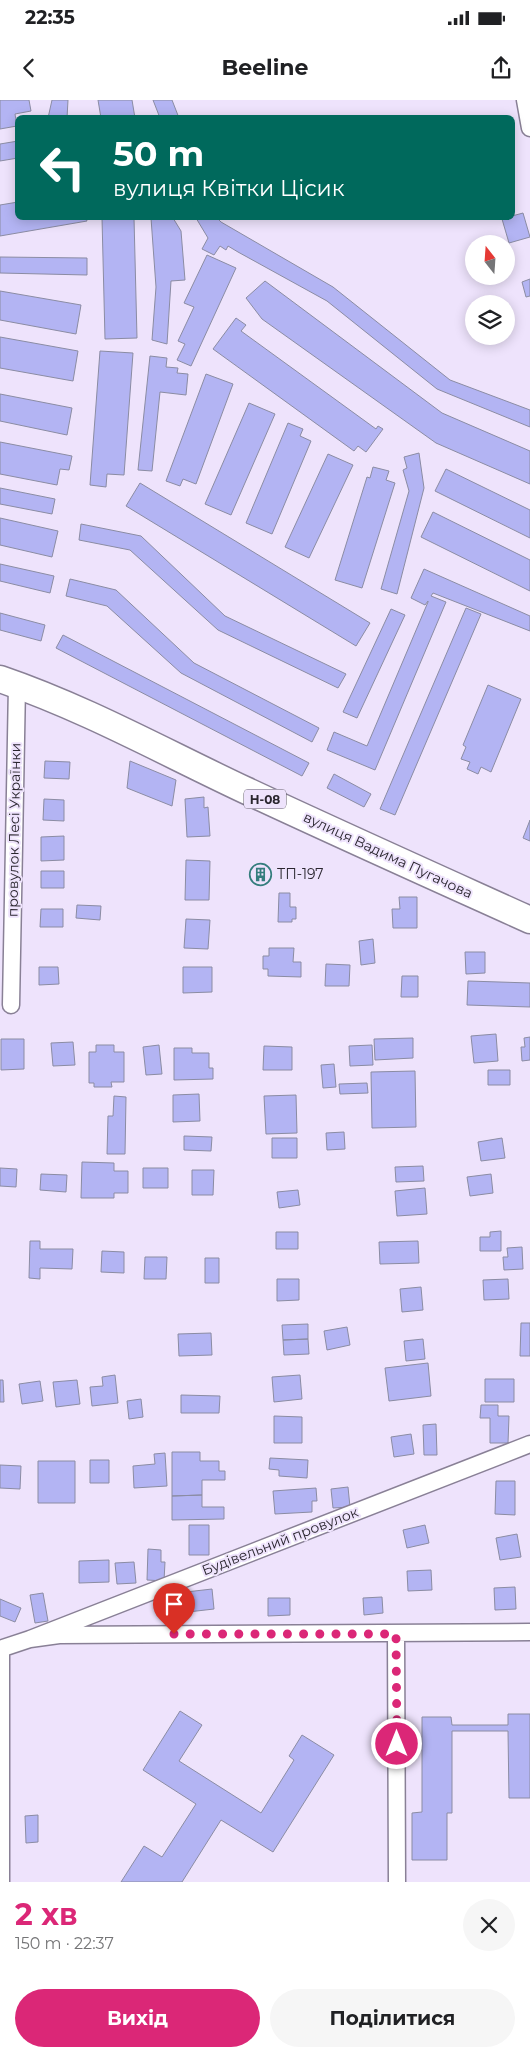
<!DOCTYPE html>
<html lang="uk">
<meta charset="utf-8">
<style>
body{margin:0;font-family:Montserrat,sans-serif;background:#f6f6f6;color:#202124;height:100vh;display:flex;flex-direction:column;font-size:19px;white-space:nowrap}
*{box-sizing:border-box;margin:0}
p{font-size:16px;color:#757577}
.icon{flex:none;width:28px;height:28px;fill:none;stroke:currentColor;stroke-width:2;stroke-linecap:round;stroke-linejoin:round}
.map{position:relative;height:1782px;overflow:hidden}
.details{display:flex;flex-direction:column;background:#fff;flex:1}
.details>*{flex:none}
.banner{position:absolute;left:15px;top:15px;width:500px;height:105px;border-radius:8px;box-shadow:0 2px 12px #0003;background:#00695c;color:#fff;overflow:hidden}
.needle{width:32px;rotate:343deg}
.fabs{position:absolute;left:465px;top:135px;display:grid;gap:10px}
.fabs a{display:grid;place-items:center;width:50px;height:50px;border-radius:50%;background:#fff;box-shadow:0 2px 12px #0003;font-size:25px}
.pin{position:absolute;display:grid;place-items:center;width:42px;height:42px;color:#fff;margin:-51px -21px;border-radius:50% 50% 50% 0;rotate:-45deg;box-shadow:0 0 5px #0007}
.pin .icon{rotate:45deg}
.me{position:absolute;width:55px;margin:-28px;rotate:0deg;stroke-linejoin:round;filter:drop-shadow(0 0 4px #0008)}
.turn{display:flex;align-items:center;gap:18px;height:105px;padding:0 15px;font-size:22px}
.turn .icon{width:65px;height:65px;stroke-width:2.5}
.turn b{display:block;font-size:35px;line-height:42px}
.round{display:grid;place-items:center;flex:none;width:52px;height:52px;border-radius:26px;background:#f6f6f6}
.overview{display:flex;align-items:center;justify-content:space-between;height:85px;padding:0 15px}
h1{font-size:30px;font-weight:700;line-height:38px;color:#db2777}
.action{display:flex;gap:10px;margin-top:auto;padding:10px 15px}
.action a{flex:1;height:58px;border-radius:30px;background:#db2777;color:#fff;font-size:20px;font-weight:700;line-height:58px;text-align:center}
.action a+a{background:#f6f6f6;color:#202124}
.status{display:flex;justify-content:space-between;align-items:center;height:35px;padding:0 25px;background:#fff;direction:ltr}
.status svg{height:14px;fill:currentColor}
header{display:flex;justify-content:space-between;align-items:center;height:65px;padding:0 15px;background:#fff;font-size:22px;font-weight:700}
.map>svg:first-child{display:block}
</style>
<div class="status"><b>22:35</b><svg viewBox="0 0 49 12"><path d="M0 12V9h3v3zM5 12V6h3v6zM10 12V3h3v9zM15 12V0h3v12zM26 1h20v11H26zM47 4h2v5h-2z"/></svg></div>
<header><svg class="icon" aria-label="back" viewBox="0 0 24 24"><path d="M15 5l-7 7 7 7"/></svg>Beeline<svg class="icon" aria-label="share" viewBox="0 0 24 24"><path d="M12 15V3M7 8l5-5 5 5M5 13v7h14v-7"/></svg></header>
<div class="map">
<svg width="530" height="1782" viewBox="0 0 530 1782">
<rect width="100%" height="100%" fill="#eee3fc"/>
<path fill="#b3b4f3" stroke="#8b8ca3" d="M 0,0 L 29,0 L 31,11 L 15,14 L 17,26 L 0,29 Z
M 52,0 L 68,0 L 67,18 L 48,18 Z
M 98,0 L 132,0 L 135,18 L 101,18 Z
M 153,0 L 172,0 L 179,18 L 160,18 Z
M 18,41 L 18,58 L 0,61 L 0,44 Z
M 18,102 L 18,118 L 86,118 L 87,121 L 0,136 L 0,105 Z
M 523,113 L 530,137 L 509,143 L 502,119 L 512,118 L 512,116 Z
M 102,118 L 134,118 L 137,238 L 105,239 Z
M 151,118 L 173,118 L 181,131 L 185,180 L 171,181 L 167,244 L 152,240 L 156,187 Z
M 196,118 L 217,118 L 221,122 L 333,187 L 450,280 L 530,310 L 530,327 L 437,289 L 327,201 L 238,152 L 228,146 L 226,150 L 220,146 L 214,155 L 202,149 L 208,138 Z
M 207,155 L 236,168 L 191,266 L 177,260 L 185,244 L 178,241 L 194,207 L 184,203 Z
M 0,157 L 87,158 L 87,175 L 0,173 Z
M 530,179 L 530,196 L 526,197 L 522,182 Z
M 265,181 L 442,313 L 530,351 L 530,384 L 436,343 L 262,219 L 246,198 Z
M 0,191 L 81,205 L 76,234 L 0,220 Z
M 236,218 L 246,225 L 241,231 L 376,329 L 378,326 L 383,329 L 366,352 L 358,346 L 354,351 L 213,249 Z
M 0,237 L 78,251 L 73,281 L 0,268 Z
M 100,251 L 133,253 L 124,375 L 107,374 L 106,387 L 90,385 Z
M 150,256 L 167,258 L 166,267 L 178,268 L 177,273 L 188,274 L 186,295 L 160,292 L 152,371 L 138,370 Z
M 206,274 L 233,284 L 196,384 L 183,379 L 180,386 L 166,381 Z
M 0,294 L 72,308 L 67,335 L 0,321 Z
M 249,303 L 275,314 L 231,415 L 205,404 Z
M 288,323 L 303,329 L 300,336 L 311,341 L 272,434 L 246,423 Z
M 0,342 L 72,356 L 69,370 L 60,369 L 57,385 L 0,374 Z
M 419,353 L 424,388 L 397,494 L 381,489 L 409,391 L 403,370 L 407,368 L 404,357 Z
M 328,354 L 353,365 L 309,458 L 285,447 Z
M 373,367 L 389,371 L 386,380 L 395,383 L 362,488 L 335,480 L 367,377 L 370,378 Z
M 446,369 L 530,410 L 530,438 L 435,391 Z
M 140,383 L 370,523 L 356,546 L 126,406 Z
M 0,388 L 55,399 L 52,414 L 0,404 Z
M 433,412 L 530,460 L 530,491 L 421,437 Z
M 0,418 L 58,431 L 52,457 L 0,445 Z
M 81,424 L 141,436 L 225,516 L 346,574 L 338,588 L 218,530 L 130,450 L 79,440 Z
M 0,464 L 54,476 L 50,493 L 0,481 Z
M 424,469 L 530,516 L 530,531 L 433,493 L 431,496 L 446,502 L 375,670 L 327,650 L 334,632 L 367,646 L 428,502 L 428,501 L 425,505 L 411,498 Z
M 70,479 L 116,490 L 194,563 L 319,628 L 312,642 L 181,573 L 107,506 L 66,496 Z
M 466,508 L 481,514 L 395,715 L 380,709 Z
M 391,509 L 405,515 L 357,618 L 343,612 Z
M 0,513 L 45,525 L 41,541 L 0,530 Z
M 63,535 L 309,663 L 302,676 L 56,548 Z
M 488,585 L 521,599 L 491,672 L 481,667 L 478,674 L 467,669 L 470,662 L 461,659 L 466,647 L 463,645 Z
M 45,661 L 70,662 L 69,679 L 44,678 Z
M 130,661 L 176,680 L 172,706 L 127,688 Z
M 334,674 L 371,694 L 364,707 L 327,688 Z
M 204,697 L 204,708 L 208,707 L 210,736 L 187,737 L 185,699 Z
M 44,699 L 64,700 L 64,721 L 43,720 Z
M 530,720 L 530,741 L 523,738 Z
M 64,736 L 64,760 L 41,761 L 41,737 Z
M 186,760 L 210,761 L 209,800 L 185,800 Z
M 41,771 L 64,771 L 64,788 L 41,788 Z
M 279,793 L 290,793 L 290,807 L 296,807 L 296,819 L 292,819 L 292,822 L 278,822 Z
M 399,797 L 417,797 L 417,828 L 393,828 L 392,809 L 400,809 Z
M 77,805 L 101,806 L 100,820 L 76,818 Z
M 41,809 L 63,809 L 63,827 L 40,827 Z
M 186,819 L 210,820 L 208,849 L 184,848 Z
M 373,839 L 375,863 L 361,865 L 359,841 Z
M 269,848 L 294,848 L 293,862 L 301,862 L 301,877 L 268,876 L 268,869 L 263,869 L 263,856 L 269,856 Z
M 465,852 L 485,852 L 485,873 L 466,874 Z
M 326,864 L 350,865 L 349,886 L 325,886 Z
M 39,867 L 58,867 L 59,884 L 39,885 Z
M 183,867 L 212,867 L 212,892 L 183,893 Z
M 402,876 L 418,876 L 418,897 L 401,897 Z
M 468,881 L 530,883 L 530,907 L 467,905 Z
M 496,934 L 498,961 L 474,963 L 471,936 Z
M 530,937 L 530,960 L 522,961 L 521,947 L 525,947 L 524,938 Z
M 413,938 L 413,958 L 375,960 L 374,939 Z
M 1,939 L 24,939 L 24,969 L 1,970 Z
M 73,942 L 75,965 L 53,966 L 51,943 Z
M 96,945 L 114,945 L 114,952 L 124,952 L 124,982 L 111,982 L 112,987 L 94,987 L 94,983 L 89,983 L 89,952 L 96,952 Z
M 159,945 L 162,974 L 146,975 L 143,947 Z
M 372,945 L 373,965 L 350,966 L 349,946 Z
M 264,946 L 292,947 L 292,970 L 263,970 Z
M 174,948 L 192,948 L 192,953 L 209,953 L 209,968 L 213,968 L 213,979 L 174,980 Z
M 334,964 L 336,987 L 323,988 L 321,965 Z
M 488,970 L 510,970 L 510,985 L 488,985 Z
M 415,971 L 416,1027 L 372,1028 L 371,972 Z
M 367,983 L 368,993 L 340,994 L 339,984 Z
M 199,994 L 200,1021 L 173,1022 L 173,995 Z
M 296,995 L 297,1033 L 266,1034 L 264,996 Z
M 114,996 L 126,997 L 125,1054 L 107,1054 L 108,1016 L 113,1016 Z
M 344,1032 L 345,1049 L 327,1050 L 326,1033 Z
M 184,1036 L 212,1037 L 211,1051 L 184,1050 Z
M 272,1038 L 297,1038 L 297,1058 L 272,1058 Z
M 502,1038 L 505,1058 L 481,1061 L 478,1042 Z
M 82,1062 L 114,1063 L 114,1071 L 128,1071 L 128,1093 L 114,1093 L 114,1098 L 81,1098 Z
M 423,1066 L 424,1081 L 396,1082 L 395,1067 Z
M 0,1068 L 17,1069 L 16,1087 L 0,1086 Z
M 143,1068 L 168,1068 L 168,1088 L 143,1088 Z
M 192,1070 L 214,1070 L 213,1095 L 192,1095 Z
M 41,1074 L 67,1075 L 66,1092 L 40,1090 Z
M 491,1074 L 493,1093 L 470,1096 L 467,1077 Z
M 425,1088 L 427,1114 L 397,1116 L 395,1091 Z
M 298,1090 L 300,1105 L 279,1108 L 277,1092 Z
M 501,1131 L 501,1151 L 480,1151 L 480,1137 L 490,1137 L 490,1132 Z
M 276,1132 L 298,1132 L 298,1149 L 276,1149 Z
M 30,1141 L 40,1141 L 40,1149 L 73,1149 L 72,1169 L 40,1168 L 40,1179 L 29,1178 Z
M 418,1141 L 419,1163 L 380,1164 L 379,1142 Z
M 522,1147 L 523,1169 L 504,1170 L 503,1157 L 508,1157 L 507,1148 Z
M 102,1151 L 124,1152 L 124,1173 L 101,1172 Z
M 145,1157 L 167,1157 L 166,1179 L 144,1179 Z
M 205,1158 L 219,1158 L 219,1183 L 205,1183 Z
M 277,1179 L 299,1179 L 299,1200 L 277,1201 Z
M 508,1179 L 509,1199 L 484,1200 L 483,1180 Z
M 421,1187 L 423,1210 L 402,1212 L 400,1189 Z
M 521,1223 L 530,1223 L 530,1256 L 520,1256 Z
M 308,1224 L 308,1239 L 283,1240 L 282,1225 Z
M 347,1227 L 350,1245 L 327,1250 L 324,1231 Z
M 211,1233 L 212,1255 L 179,1256 L 178,1234 Z
M 308,1239 L 309,1254 L 284,1255 L 283,1240 Z
M 423,1239 L 425,1259 L 406,1261 L 404,1241 Z
M 428,1263 L 431,1296 L 389,1301 L 385,1268 Z
M 115,1275 L 118,1303 L 92,1306 L 90,1287 L 103,1286 L 102,1277 Z
M 300,1275 L 302,1299 L 274,1302 L 272,1277 Z
M 485,1279 L 514,1279 L 514,1302 L 485,1302 Z
M 0,1280 L 3,1280 L 4,1302 L 0,1302 Z
M 77,1280 L 80,1304 L 56,1307 L 53,1282 Z
M 40,1281 L 43,1301 L 22,1304 L 19,1284 Z
M 181,1295 L 220,1296 L 219,1313 L 181,1313 Z
M 141,1299 L 143,1317 L 129,1319 L 127,1301 Z
M 481,1305 L 498,1305 L 498,1316 L 509,1316 L 508,1343 L 490,1343 L 490,1318 L 480,1318 Z
M 274,1316 L 302,1317 L 302,1343 L 274,1343 Z
M 436,1324 L 437,1355 L 424,1355 L 423,1325 Z
M 411,1334 L 414,1354 L 394,1357 L 391,1337 Z
M 172,1352 L 200,1352 L 200,1361 L 219,1361 L 219,1371 L 225,1371 L 225,1380 L 202,1380 L 202,1395 L 172,1396 Z
M 165,1353 L 167,1386 L 134,1388 L 133,1366 L 155,1364 L 154,1354 Z
M 270,1358 L 308,1360 L 307,1378 L 279,1376 L 279,1370 L 269,1369 Z
M 90,1360 L 109,1360 L 109,1383 L 90,1383 Z
M 38,1361 L 75,1361 L 75,1403 L 38,1403 Z
M 0,1365 L 21,1366 L 20,1389 L 0,1388 Z
M 496,1381 L 515,1381 L 515,1415 L 495,1414 Z
M 348,1387 L 350,1407 L 333,1408 L 331,1389 Z
M 316,1388 L 317,1401 L 312,1401 L 312,1412 L 275,1414 L 273,1391 Z
M 202,1395 L 202,1407 L 224,1407 L 224,1419 L 172,1420 L 172,1396 Z
M 189,1425 L 209,1425 L 209,1455 L 189,1455 Z
M 425,1425 L 429,1443 L 407,1448 L 403,1430 Z
M 517,1434 L 521,1457 L 500,1460 L 496,1438 Z
M 148,1449 L 161,1450 L 161,1462 L 165,1462 L 164,1481 L 147,1480 Z
M 109,1460 L 109,1482 L 79,1483 L 79,1461 Z
M 134,1462 L 136,1483 L 117,1484 L 115,1463 Z
M 431,1470 L 432,1490 L 408,1491 L 407,1471 Z
M 515,1487 L 516,1509 L 495,1510 L 494,1488 Z
M 212,1489 L 214,1509 L 188,1512 L 186,1492 Z
M 43,1493 L 48,1521 L 35,1523 L 30,1495 Z
M 382,1497 L 383,1513 L 364,1515 L 363,1498 Z
M 268,1498 L 290,1498 L 290,1515 L 268,1516 Z
M 0,1499 L 21,1508 L 15,1522 L 0,1516 Z
M 180,1611 L 202,1625 L 179,1661 L 261,1713 L 294,1660 L 289,1656 L 302,1635 L 334,1655 L 273,1752 L 221,1720 L 182,1782 L 121,1782 L 144,1746 L 162,1757 L 196,1704 L 143,1670 Z
M 508,1614 L 530,1614 L 530,1698 L 509,1698 L 508,1631 L 452,1631 L 452,1713 L 447,1713 L 447,1760 L 412,1760 L 412,1713 L 422,1712 L 422,1617 L 451,1617 L 452,1625 L 508,1625 Z
M 38,1715 L 38,1742 L 26,1743 L 25,1716 Z"/>
<g fill="none" stroke-linecap="round" stroke-linejoin="round">
<defs>
<path id="minor" d="M 525,0 L 530,28
M 11,905 L 17,585
M 396,1533 L 397,1782
M 30,1539 L 530,1344
M 0,1549 L 30,1539 L 59,1535 L 530,1532
M 1,1549 L 1,1782"/>
<path id="primary" d="M 0,579 C 85,608 164,652 245,690 C 339,734 435,777 530,820"/>
</defs>
<use href="#minor" stroke="#898096" stroke-width="19"/>
<use href="#primary" stroke="#898096" stroke-width="29"/>
<use href="#minor" stroke="#fff" stroke-width="16"/>
<use href="#primary" stroke="#fff" stroke-width="26"/>
</g>
<g fill="none" stroke-linecap="round" stroke-linejoin="round">
<path stroke="#db2777" stroke-width="9" stroke-dasharray="0 16.2" d="M 174,1534 L 396,1534 L 397,1644"/>
</g>
<defs>
<symbol id="building-ring" viewBox="-11 -11 22 22"><circle r="9.5" fill="#eee3fc" stroke="#347d7d" stroke-width="1.5"/><path d="M-4-6H4V6H1V3H-1V6H-4ZM-2.5-4.3h1.7v1.8h-1.7ZM.8-4.3h1.7v1.8H.8ZM-2.5-1h1.7V.8h-1.7ZM.8-1h1.7V.8H.8Z" fill="#347d7d"/></symbol>
</defs>
<g fill-rule="evenodd">
<use href="#building-ring" x="248" y="762" width="25" height="25"/>
</g>
<g text-anchor="middle" dominant-baseline="central" stroke-width="4" stroke-linejoin="round" paint-order="stroke">
<rect fill="#eee3fc" stroke="#655f6c" stroke-width="1" x="244" y="689.5" width="42" height="19" rx="4"/>
<g font-size="12" font-weight="bold" fill="#2a262f">
<text x="265" y="699">Н-08</text>
</g>
<g font-size="14" fill="#2a262f" stroke="#eee3fc">
<text transform="translate(14 730) rotate(-89)">провулок Лесі Українки</text>
<text transform="translate(388 755) rotate(25)">вулиця Вадима Пугачова</text>
<text transform="translate(280 1441) rotate(-21)">Будівельний провулок</text>
</g>
<g font-size="14" fill="#2a262f" stroke="#eee3fc" text-anchor="start">
<text x="277" y="774">ТП-197</text>
</g>
</g>
</svg>
<div class="fabs">
<a><svg class="needle" viewBox="-14 -14 28 28"><path d="M0-13l5 13h-10z" fill="#e53935"/><path d="M0 13l5-13h-10z" fill="#757577"/></svg></a>
<a><svg class="icon" aria-label="layers" viewBox="0 0 24 24"><path d="M12 4l9 5-9 5-9-5zM3 14l9 5 9-5"/></svg></a>
</div>
<div class="pin" style="left:174px;top:1534px;background:#d93025"><svg class="icon" aria-label="arrive" viewBox="0 0 24 24"><path d="M6 21V4h12l-3 4 3 4H6"/></svg></div>
<svg class="me" style="left:397px;top:1644px" viewBox="-20 -20 40 40"><circle r="17" fill="#db2777" stroke="#fff" stroke-width="3"/><path d="M0-11L8 9 0 5-8 9z" fill="#fff"/></svg>
<div class="banner">
<div class="turn"><svg class="icon" aria-label="left" viewBox="0 0 24 24"><path d="M17 20v-9H6M10 6l-5 5 5 5"/></svg><div><b>50 m</b>вулиця Квітки Цісик</div></div>
</div>
</div>
<section class="details">
<div class="overview"><div><h1>2 хв</h1><p>150 m · 22:37</p></div><a class="round"><svg class="icon" aria-label="close" viewBox="0 0 24 24"><path d="M6 6l12 12M18 6L6 18"/></svg></a></div>
<div class="action"><a>Вихід</a><a>Поділитися</a></div>
</section>
